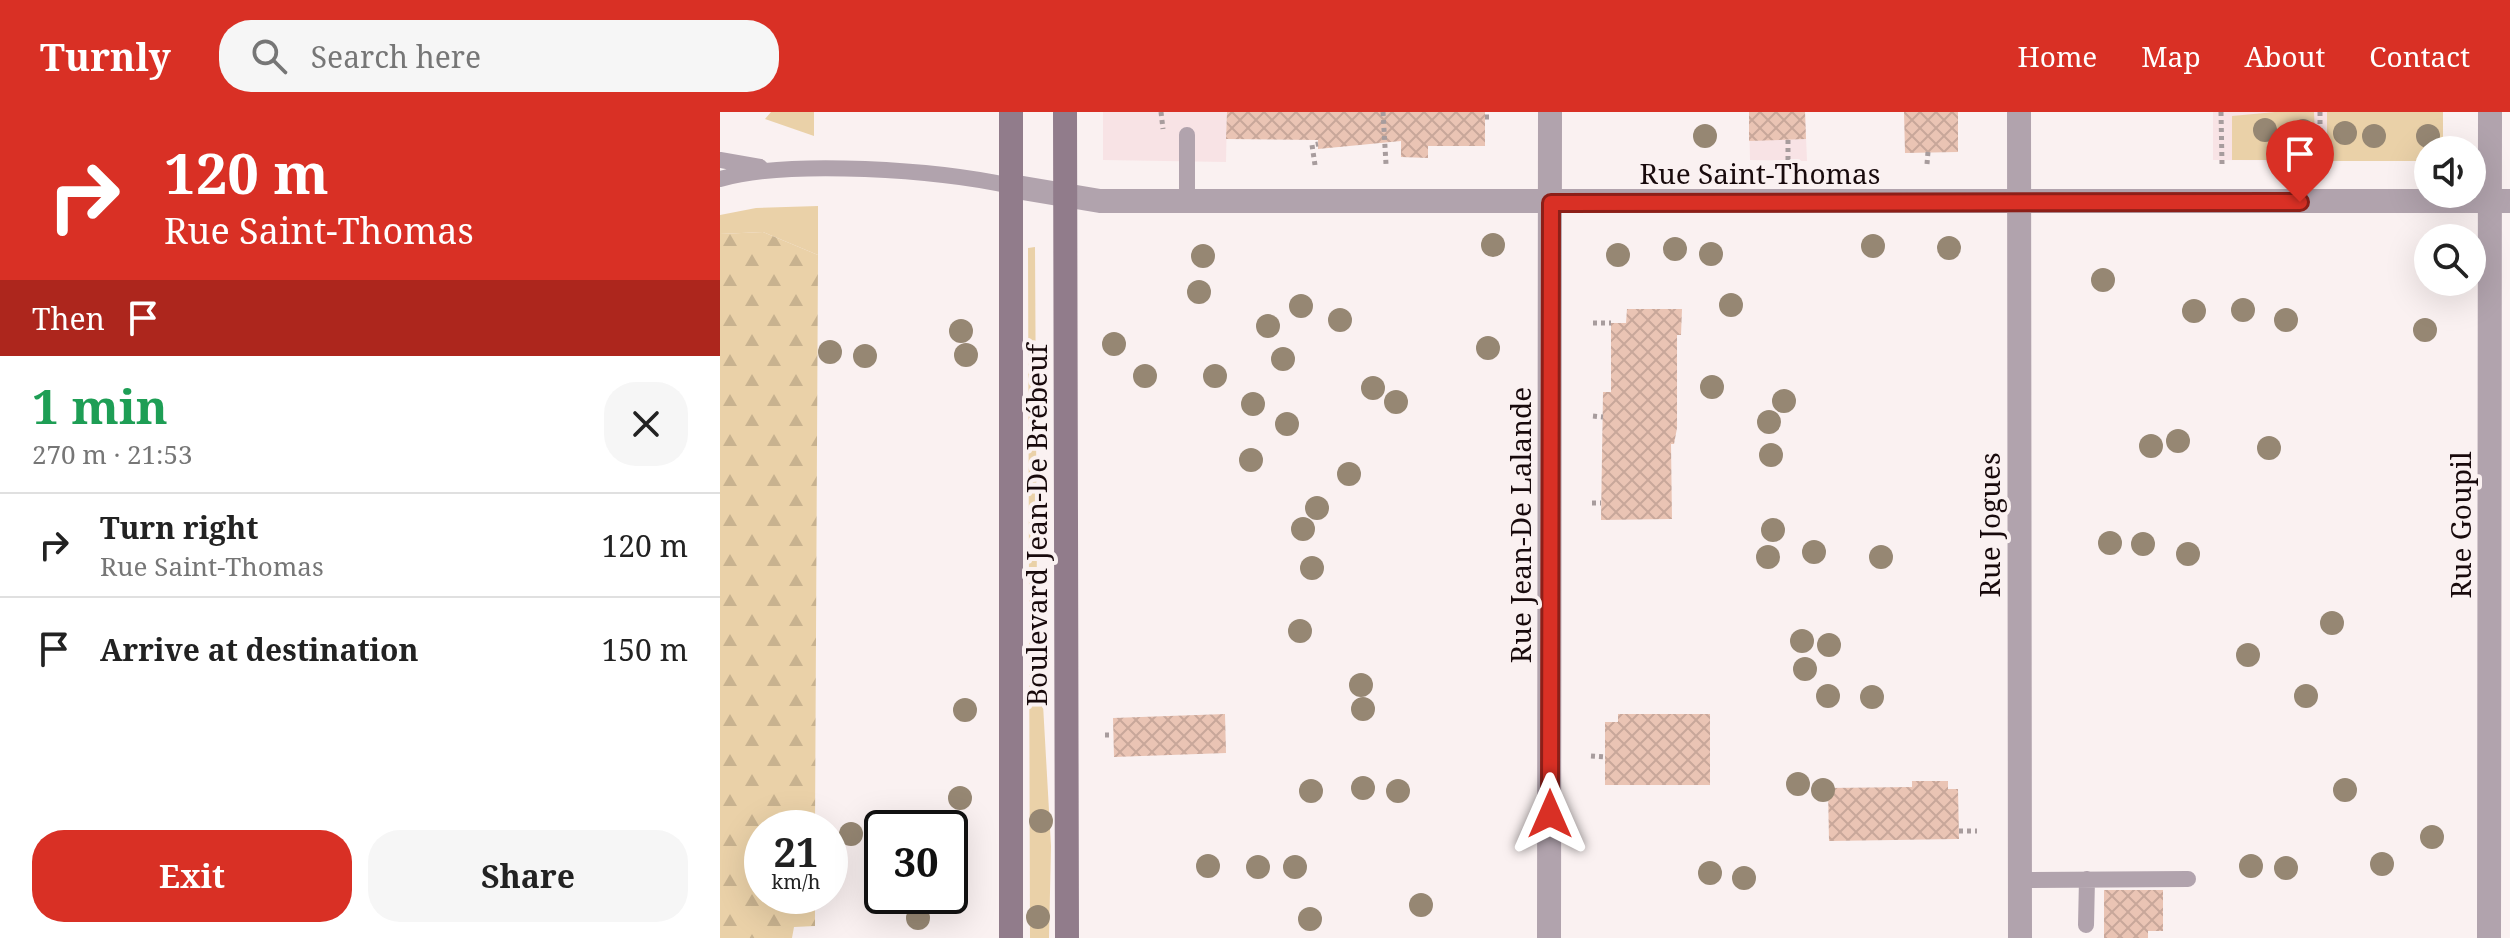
<!DOCTYPE html>
<meta charset="utf-8">
<style>
body{margin:0;font-family:"Noto Serif",serif;background:#f6f6f6;color:#222;height:100vh;display:flex;flex-direction:column;font-size:30px;white-space:nowrap}
*{box-sizing:border-box;margin:0}
p{font-size:26px;color:#767676}
.icon{flex:none;width:44px;height:44px;fill:none;stroke:currentColor;stroke-width:2;stroke-linecap:round;stroke-linejoin:round}
.map{position:relative;flex:1;overflow:hidden}
.drawer{display:flex;flex-direction:column;background:#fff;width:720px}
.drawer>*{flex:none}
.banner{background:#d93025;color:#fff;overflow:hidden}
.fabs{position:absolute;left:1694px;top:24px;display:grid;gap:16px}
.fabs a{display:grid;place-items:center;width:72px;height:72px;border-radius:50%;background:#fff;box-shadow:0 8px 32px #0002;font-size:40px}
.speed{position:absolute;left:24px;top:698px;display:flex;gap:16px;font-size:40px;font-weight:700;text-align:center}
.speed>*{display:grid;place-content:center;width:104px;height:104px;border-radius:50%;background:#fff;box-shadow:0 8px 32px #0002;line-height:1}
.speed small{font-size:20px;font-weight:400}
.speed .limit{border:4px solid #111;border-radius:12px;background:#fff;color:#111}
.pin{position:absolute;display:grid;place-items:center;width:68px;height:68px;color:#fff;margin:-82px -34px;border-radius:50% 50% 50% 0;rotate:-45deg;box-shadow:0 0 8px #0007}
.pin .icon{rotate:45deg}
.me{position:absolute;width:88px;margin:-44px;rotate:0deg;stroke-linejoin:round;filter:drop-shadow(0 0 6px #0008)}
.turn{display:flex;align-items:center;gap:28px;height:168px;padding:0 32px;font-size:36px}
.turn .icon{width:104px;height:104px;stroke-width:2.5}
.turn b{display:block;font-size:56px;line-height:68px}
.then{display:flex;align-items:center;height:76px;padding:0 32px;background:#0003;gap:16px;font-size:30px}
.round{display:grid;place-items:center;flex:none;width:84px;height:84px;border-radius:32px;background:#f6f6f6}
.headline{display:flex;align-items:center;justify-content:space-between;height:136px;padding:0 32px}
h1{font-size:48px;font-weight:700;line-height:60px;color:#1e9e55}
.cta{display:flex;gap:16px;margin-top:auto;padding:16px 32px}
.cta a{flex:1;height:92px;border-radius:32px;background:#d93025;color:#fff;font-size:32px;font-weight:700;line-height:92px;text-align:center}
.cta a+a{background:#f6f6f6;color:#222}
ul{padding:0;list-style:none}
li{display:flex;align-items:center;gap:24px;height:104px;padding:0 32px;border-top:2px solid #e0e0e0}
li div{flex:1}
li b{display:block;font-size:30px}
li em{font-style:normal}
header{display:flex;align-items:center;gap:48px;box-sizing:border-box;height:112px;padding:0 40px;background:#d93025;color:#fff}
header strong{font-size:38px}
nav{display:flex;gap:44px;margin-inline-start:auto;font-size:28px}
.search{width:560px;height:72px;background:#f6f6f6;display:flex;align-items:center;gap:20px;box-sizing:border-box;padding:0 28px;border-radius:32px;color:#767676;font-size:30px}
main{display:flex;flex:1;min-height:0}
.map>svg:first-child{display:block}
</style>
<header>
<strong>Turnly</strong>
<div class="search"><svg class="icon" aria-label="search" viewBox="0 0 24 24"><circle cx="10" cy="10" r="6"/><path d="M15 15l6 6"/></svg>Search here</div>
<nav><a>Home</a><a>Map</a><a>About</a><a>Contact</a></nav>
</header>
<main>
<section class="drawer">
<div class="banner">
<div class="turn"><svg class="icon" aria-label="right" viewBox="0 0 24 24"><path d="M7 20v-9h11M14 6l5 5-5 5"/></svg><div><b>120 m</b>Rue Saint-Thomas</div></div>
<div class="then">Then<svg class="icon" aria-label="arrive" viewBox="0 0 24 24"><path d="M6 21V4h12l-3 4 3 4H6"/></svg></div>
</div>
<div class="headline"><div><h1>1 min</h1><p>270 m · 21:53</p></div><a class="round"><svg class="icon" aria-label="close" viewBox="0 0 24 24"><path d="M6 6l12 12M18 6L6 18"/></svg></a></div>
<ul>
<li><svg class="icon" aria-label="right" viewBox="0 0 24 24"><path d="M7 20v-9h11M14 6l5 5-5 5"/></svg><div><b>Turn right</b><p>Rue Saint-Thomas</p></div><em>120 m</em></li>
<li><svg class="icon" aria-label="arrive" viewBox="0 0 24 24"><path d="M6 21V4h12l-3 4 3 4H6"/></svg><div><b>Arrive at destination</b></div><em>150 m</em></li>
</ul>
<div class="cta"><a>Exit</a><a>Share</a></div>
</section>
<div class="map">
<svg width="1790" height="826" viewBox="0 0 1790 826">
<defs>
<pattern id="forest-firs" width="22" height="20" patternUnits="userSpaceOnUse" patternTransform="scale(2)"><rect width="22" height="20" fill="#ead1a8"/><path d="M5 1l3.5 6h-7zM16 11l3.5 6h-7z" fill="#c8b28f"/></pattern>
<pattern id="building-cross-hatch" width="8" height="8" patternUnits="userSpaceOnUse" patternTransform="scale(2)"><rect width="8" height="8" fill="#eac4b4"/><path d="M0 0l8 8M0 8l8-8" fill="none" stroke="#c8a79a"/></pattern>
</defs>
<rect width="100%" height="100%" fill="#faf1f1"/>
<path fill="#f8e3e5" d="M 383,0 L 507,0 L 506,50 L 383,48 Z
M 1029,0 L 1085,0 L 1087,49 L 1030,48 Z
M 1493,0 L 1723,0 L 1723,38 L 1708,38 L 1708,49 L 1493,48 Z"/>
<path fill="#ead1a8" d="M 51,0 L 94,0 L 94,24 L 45,7 Z
M 1555,0 L 1594,0 L 1596,48 L 1512,48 L 1512,4 Z
M 1607,0 L 1723,0 L 1723,38 L 1708,38 L 1708,49 L 1607,49 Z
M 98,94 L 98,143 L 43,120 L 0,122 L 0,103 L 36,96 Z
M 315,135 L 317,486 L 331,734 L 329,826 L 310,826 L 308,136 Z"/>
<path fill="url(#forest-firs)" d="M 43,120 L 98,143 L 95,716 L 42,716 L 42,784 L 95,784 L 95,814 L 74,815 L 72,826 L 0,826 L 0,122 Z"/>
<path fill="url(#building-cross-hatch)" d="M 507,0 L 765,0 L 765,34 L 708,34 L 708,46 L 681,45 L 681,29 L 598,37 L 598,28 L 506,27 Z
M 1029,0 L 1085,0 L 1086,27 L 1029,29 Z
M 1184,0 L 1238,0 L 1238,40 L 1185,41 Z
M 907,197 L 962,197 L 961,223 L 957,223 L 957,316 L 954,332 L 951,332 L 952,407 L 881,408 L 883,280 L 891,280 L 891,211 L 906,211 Z
M 505,602 L 506,641 L 394,645 L 393,606 Z
M 898,602 L 990,602 L 990,673 L 885,673 L 885,610 L 898,610 Z
M 1192,669 L 1228,669 L 1228,677 L 1238,677 L 1239,727 L 1109,729 L 1108,676 L 1192,675 Z
M 1384,778 L 1443,778 L 1443,819 L 1428,819 L 1428,826 L 1384,826 Z"/>
<g fill="none" stroke-linecap="round" stroke-linejoin="round">
<path stroke="#a79c9d" stroke-width="5" stroke-dasharray="4 4" stroke-linecap="butt" d="M 441,0 L 443,17
M 663,0 L 666,52
M 1501,0 L 1502,52
M 1600,0 L 1600,52
M 765,5 L 771,5
M 1068,28 L 1068,53
M 1207,52 L 1208,40
M 595,53 L 592,33 L 598,32
M 873,211 L 891,211
M 873,304 L 883,305
M 872,391 L 881,391
M 385,623 L 393,623
M 871,644 L 885,645
M 1239,719 L 1257,719"/>
<path stroke="#b1a3ad" stroke-width="16" d="M 0,48 L 40,55
M 0,67 C 72,47 218,58 291,74
M 467,90 L 467,23
M 1299,768 L 1468,767
M 1366,813 L 1367,767"/>
<path stroke="#b1a3ad" stroke-width="24" d="M 1299,0 L 1300,826
M 291,74 L 380,89 L 1790,89
M 829,826 L 830,0
M 1769,826 L 1770,0"/>
<path stroke="#917c8b" stroke-width="24" d="M 291,0 L 291,826
M 345,0 L 347,826"/>
</g>
<g fill="#968773">
<circle cx="1545" cy="18" r="12"/>
<circle cx="1583" cy="19" r="12"/>
<circle cx="1625" cy="21" r="12"/>
<circle cx="985" cy="24" r="12"/>
<circle cx="1654" cy="24" r="12"/>
<circle cx="1708" cy="24" r="12"/>
<circle cx="773" cy="133" r="12"/>
<circle cx="1153" cy="134" r="12"/>
<circle cx="1229" cy="136" r="12"/>
<circle cx="955" cy="137" r="12"/>
<circle cx="991" cy="142" r="12"/>
<circle cx="898" cy="143" r="12"/>
<circle cx="483" cy="144" r="12"/>
<circle cx="1383" cy="168" r="12"/>
<circle cx="479" cy="180" r="12"/>
<circle cx="1011" cy="193" r="12"/>
<circle cx="581" cy="194" r="12"/>
<circle cx="1523" cy="198" r="12"/>
<circle cx="1474" cy="199" r="12"/>
<circle cx="620" cy="208" r="12"/>
<circle cx="1566" cy="208" r="12"/>
<circle cx="548" cy="214" r="12"/>
<circle cx="1705" cy="218" r="12"/>
<circle cx="241" cy="219" r="12"/>
<circle cx="394" cy="232" r="12"/>
<circle cx="768" cy="236" r="12"/>
<circle cx="110" cy="240" r="12"/>
<circle cx="246" cy="243" r="12"/>
<circle cx="145" cy="244" r="12"/>
<circle cx="563" cy="247" r="12"/>
<circle cx="425" cy="264" r="12"/>
<circle cx="495" cy="264" r="12"/>
<circle cx="992" cy="275" r="12"/>
<circle cx="653" cy="276" r="12"/>
<circle cx="1064" cy="289" r="12"/>
<circle cx="676" cy="290" r="12"/>
<circle cx="533" cy="292" r="12"/>
<circle cx="1049" cy="310" r="12"/>
<circle cx="567" cy="312" r="12"/>
<circle cx="1458" cy="329" r="12"/>
<circle cx="1431" cy="334" r="12"/>
<circle cx="1549" cy="336" r="12"/>
<circle cx="1051" cy="343" r="12"/>
<circle cx="531" cy="348" r="12"/>
<circle cx="629" cy="362" r="12"/>
<circle cx="597" cy="396" r="12"/>
<circle cx="583" cy="417" r="12"/>
<circle cx="1053" cy="418" r="12"/>
<circle cx="1390" cy="431" r="12"/>
<circle cx="1423" cy="432" r="12"/>
<circle cx="1094" cy="440" r="12"/>
<circle cx="1468" cy="442" r="12"/>
<circle cx="1048" cy="445" r="12"/>
<circle cx="1161" cy="445" r="12"/>
<circle cx="592" cy="456" r="12"/>
<circle cx="1612" cy="511" r="12"/>
<circle cx="580" cy="519" r="12"/>
<circle cx="1082" cy="529" r="12"/>
<circle cx="1109" cy="533" r="12"/>
<circle cx="1528" cy="543" r="12"/>
<circle cx="1085" cy="557" r="12"/>
<circle cx="641" cy="573" r="12"/>
<circle cx="1108" cy="584" r="12"/>
<circle cx="1586" cy="584" r="12"/>
<circle cx="1152" cy="585" r="12"/>
<circle cx="643" cy="597" r="12"/>
<circle cx="245" cy="598" r="12"/>
<circle cx="1078" cy="672" r="12"/>
<circle cx="643" cy="676" r="12"/>
<circle cx="1103" cy="678" r="12"/>
<circle cx="1625" cy="678" r="12"/>
<circle cx="591" cy="679" r="12"/>
<circle cx="678" cy="679" r="12"/>
<circle cx="240" cy="686" r="12"/>
<circle cx="321" cy="709" r="12"/>
<circle cx="131" cy="722" r="12"/>
<circle cx="1712" cy="725" r="12"/>
<circle cx="1662" cy="752" r="12"/>
<circle cx="488" cy="754" r="12"/>
<circle cx="1531" cy="754" r="12"/>
<circle cx="538" cy="755" r="12"/>
<circle cx="575" cy="755" r="12"/>
<circle cx="1566" cy="756" r="12"/>
<circle cx="990" cy="761" r="12"/>
<circle cx="1024" cy="766" r="12"/>
<circle cx="701" cy="793" r="12"/>
<circle cx="318" cy="805" r="12"/>
<circle cx="198" cy="806" r="12"/>
<circle cx="590" cy="807" r="12"/>
</g>
<g fill="none" stroke-linecap="round" stroke-linejoin="round">
<defs>
<path id="route" d="M 830,702 L 831,91 L 1580,90"/>
</defs>
<use href="#route" stroke="#8d1f18" stroke-width="20"/>
<use href="#route" stroke="#d93025" stroke-width="14"/>
</g>
<g text-anchor="middle" dominant-baseline="central" stroke-width="8" stroke-linejoin="round" paint-order="stroke">
<g font-size="28" fill="#180a0c" stroke="#faf1f1">
<text x="1040" y="61">Rue Saint-Thomas</text>
<text transform="translate(316 413) rotate(-90)">Boulevard Jean-De Brébeuf</text>
<text transform="translate(800 413) rotate(-90)">Rue Jean-De Lalande</text>
<text transform="translate(1269 413) rotate(-90)">Rue Jogues</text>
<text transform="translate(1740 413) rotate(-90)">Rue Goupil</text>
</g>
</g>
</svg>
<div class="fabs">
<a><svg class="icon" aria-label="sound" viewBox="0 0 24 24"><path d="M4 9h4l5-4v14l-5-4H4zM17 9q2 3 0 6"/></svg></a>
<a><svg class="icon" aria-label="search" viewBox="0 0 24 24"><circle cx="10" cy="10" r="6"/><path d="M15 15l6 6"/></svg></a>
</div>
<div class="speed"><div>21<small>km/h</small></div><div class="limit">30</div></div>
<div class="pin" style="left:1580px;top:90px;background:#d93025"><svg class="icon" aria-label="arrive" viewBox="0 0 24 24"><path d="M6 21V4h12l-3 4 3 4H6"/></svg></div>
<svg class="me" style="left:830px;top:702px" viewBox="-20 -20 40 40"><path d="M0-17L14 15 0 8-14 15z" fill="#d93025" stroke="#fff" stroke-width="4"/></svg>
</div>
</main>
